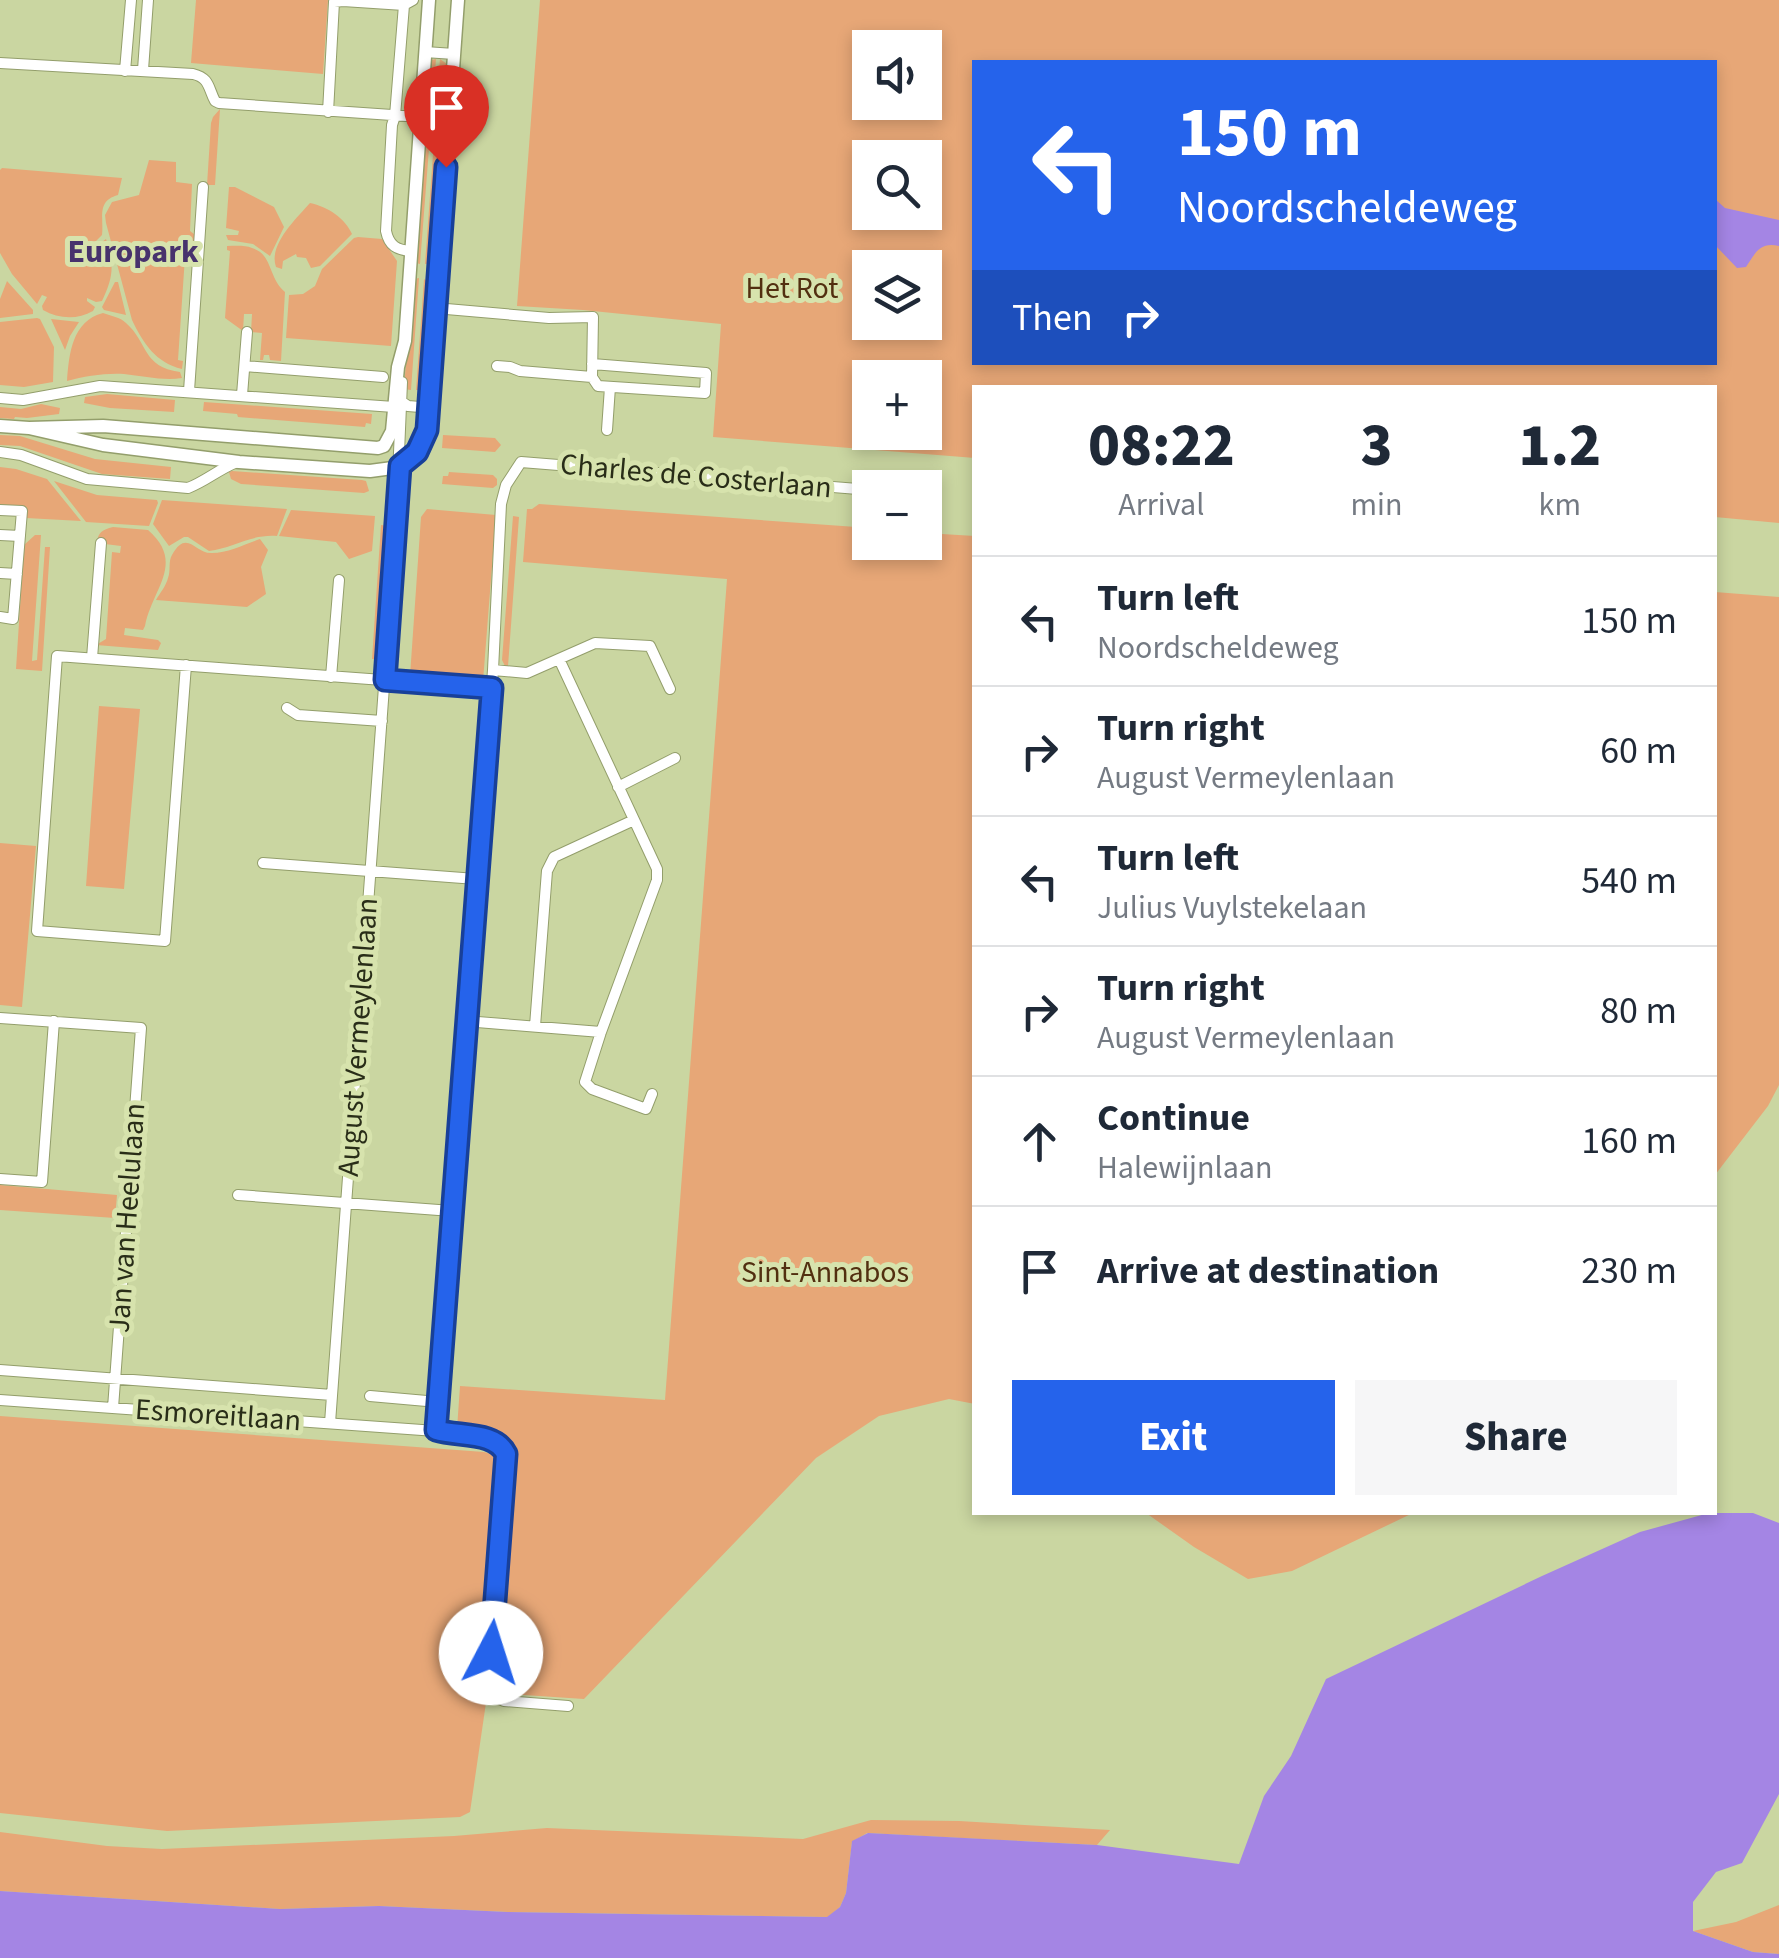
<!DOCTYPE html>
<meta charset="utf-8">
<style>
body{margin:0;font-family:"Source Sans 3",sans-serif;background:#f6f6f7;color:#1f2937;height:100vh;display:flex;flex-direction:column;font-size:38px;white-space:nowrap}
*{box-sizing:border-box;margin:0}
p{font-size:32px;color:#747a83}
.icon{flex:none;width:55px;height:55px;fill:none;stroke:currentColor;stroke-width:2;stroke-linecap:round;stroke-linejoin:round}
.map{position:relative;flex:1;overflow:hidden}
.side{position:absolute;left:972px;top:385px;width:745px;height:1130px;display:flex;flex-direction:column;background:#fff;border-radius:0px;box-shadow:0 5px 15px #0003}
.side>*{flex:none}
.banner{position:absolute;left:972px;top:60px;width:745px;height:305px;border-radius:0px;box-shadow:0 5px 15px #0003;background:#2563eb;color:#fff;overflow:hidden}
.buttons{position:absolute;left:852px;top:30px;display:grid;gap:20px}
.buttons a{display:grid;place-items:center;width:90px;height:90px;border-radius:0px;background:#fff;box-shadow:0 5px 15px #0003;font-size:50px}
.pin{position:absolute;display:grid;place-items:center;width:85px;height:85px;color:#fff;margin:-102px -42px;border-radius:50% 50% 50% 0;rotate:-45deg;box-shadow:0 0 10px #0007}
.pin .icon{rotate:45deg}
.me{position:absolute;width:110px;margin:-55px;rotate:5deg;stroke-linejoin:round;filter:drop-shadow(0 0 8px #0008)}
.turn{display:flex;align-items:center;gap:35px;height:210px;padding:0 40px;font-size:45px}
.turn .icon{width:130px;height:130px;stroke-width:2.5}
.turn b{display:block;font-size:70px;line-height:85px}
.then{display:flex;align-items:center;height:95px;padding:0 40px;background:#0003;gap:20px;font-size:38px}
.eta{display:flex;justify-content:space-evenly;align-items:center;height:170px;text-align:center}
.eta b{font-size:60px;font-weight:800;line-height:70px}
.action{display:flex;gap:20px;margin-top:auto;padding:20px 40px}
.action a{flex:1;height:115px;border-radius:0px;background:#2563eb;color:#fff;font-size:40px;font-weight:800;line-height:115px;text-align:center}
.action a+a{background:#f6f6f7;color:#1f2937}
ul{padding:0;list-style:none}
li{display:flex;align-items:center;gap:30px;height:130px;padding:0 40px;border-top:2px solid #e0e1e3}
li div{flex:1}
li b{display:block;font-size:38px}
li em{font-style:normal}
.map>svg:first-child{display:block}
</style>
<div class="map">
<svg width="1779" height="1958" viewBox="0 0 1779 1958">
<rect width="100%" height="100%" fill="#cad6a1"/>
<path fill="#e7a777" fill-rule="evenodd" d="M 196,0 L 328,0 L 323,74 L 191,63 Z
M 540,0 L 1779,0 L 1779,523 L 1715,517 L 1715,388 L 975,388 L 975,458 L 713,437 L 721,324 L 583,310 L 517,306 ZM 870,48 L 925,48 L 925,102 L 870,102 ZM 975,62 L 1715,62 L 1715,362 L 975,362 ZM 870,158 L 925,158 L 925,212 L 870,212 ZM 870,268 L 925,268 L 925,322 L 870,322 ZM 870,378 L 925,378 L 925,432 L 870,432 Z
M 436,59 L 420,264 L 416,263 L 431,60 Z
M 440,59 L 447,64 L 433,263 L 425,264 Z
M 220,109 L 215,185 L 207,185 L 211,123 L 213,117 Z
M 149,160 L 176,162 L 176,182 L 192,184 L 190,231 L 194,234 L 195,242 L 186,242 L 178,360 L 183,361 L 182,369 C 156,363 143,343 132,320 L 106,223 L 105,215 L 112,202 L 139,195 Z
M 2,168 L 122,178 L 118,195 C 96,201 104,218 102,235 L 91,246 L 91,249 L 94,248 L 106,239 C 114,265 114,276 102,301 L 96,302 L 87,298 L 87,301 L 95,307 L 93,311 C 77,320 59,319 43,310 L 42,306 L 47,297 L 42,295 L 37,304 L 12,274 L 0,253 L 0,170 Z
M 229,187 L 235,187 L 274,207 L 284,227 L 270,256 L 253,244 L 228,240 L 226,235 L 238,235 L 239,231 L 226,228 Z
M 310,203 C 328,207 345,218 352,234 L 320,266 L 311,268 L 306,258 L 297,257 L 296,254 L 283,261 L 282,269 L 276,267 C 268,245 296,219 310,203 Z
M 358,237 L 382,239 L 397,261 L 391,346 L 286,338 L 289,295 L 303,294 L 315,286 L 322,269 L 354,238 Z
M 227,246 C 235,246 245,245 252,248 C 273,254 268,278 285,292 L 281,361 L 270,360 L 269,355 L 264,355 L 263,360 L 260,360 L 262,333 L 251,332 L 252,314 L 244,314 L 243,331 L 225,318 L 230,251 L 227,250 Z
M 419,278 L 411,390 L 404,389 L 412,283 L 414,279 Z
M 424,279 L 431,284 L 423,390 L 416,390 Z
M 7,281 L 33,310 L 33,314 L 0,318 L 0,299 Z
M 115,282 L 118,282 L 126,315 L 104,310 L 102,307 Z
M 103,313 C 111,316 120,317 126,323 C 148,342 142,367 180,372 L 182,378 C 164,381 143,376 124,374 C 105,373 85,376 67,381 C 69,354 72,321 103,313 Z
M 37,318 L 40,319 L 54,347 L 53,382 L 24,387 L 0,385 L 0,322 Z
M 51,319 L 79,322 L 70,336 L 65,350 Z
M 107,394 L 175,400 L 174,412 L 110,408 L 84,403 L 85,397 Z
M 204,402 L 372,414 L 371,424 L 366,423 L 365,427 L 238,417 L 237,414 L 203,411 Z
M 41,404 L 60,408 L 59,414 L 27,418 L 15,417 L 14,419 L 0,418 L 0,407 L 21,409 Z
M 0,435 L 20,436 L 95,459 L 171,467 L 170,479 L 102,474 L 20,446 L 0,445 Z
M 443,435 L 495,438 L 501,445 L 495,452 L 442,448 Z
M 0,467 L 16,469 L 47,479 L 81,521 L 26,518 L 27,507 L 0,505 Z
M 232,471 L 362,480 L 366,481 L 369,491 L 364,493 L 241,484 L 231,479 L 229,472 Z
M 449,472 L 493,475 L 497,479 L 497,485 L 493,488 L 442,484 L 443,476 L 448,476 Z
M 54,481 L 97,495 L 157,500 L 158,503 L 149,526 L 86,522 Z
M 162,500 L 287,509 L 277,536 C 251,534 233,548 209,551 L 188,537 L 184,537 L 169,546 L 153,524 Z
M 539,504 L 870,528 L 870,542 L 925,542 L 925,533 L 975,536 L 975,1404 L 949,1399 L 879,1416 L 816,1458 L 584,1699 L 509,1694 C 501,1692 497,1689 495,1681 L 512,1450 C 501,1428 479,1431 457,1429 L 460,1386 L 665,1400 L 727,579 L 523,562 L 527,509 L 532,509 Z
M 427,509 L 496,515 L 483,681 L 410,676 L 421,517 Z
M 291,510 L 375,516 L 372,551 L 349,559 L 336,542 L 279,536 Z
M 513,516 L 519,517 L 508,666 L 505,666 L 502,660 Z
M 381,525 L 388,526 L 376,659 L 372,659 Z
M 113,527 L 148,530 C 186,563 152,589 145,626 L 143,630 L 125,628 L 124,635 L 158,640 L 161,643 L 158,650 L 96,645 L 106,639 L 112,552 L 120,553 L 121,546 L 97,543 C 98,532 102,530 113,527 Z
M 35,535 L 41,535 L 32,661 L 37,660 L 45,547 L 50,547 L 42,671 L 16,669 L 24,545 Z
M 260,539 L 268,550 L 261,567 L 266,594 L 247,607 L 156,600 C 160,593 166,586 168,578 C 171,571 168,561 172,555 C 187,528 195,554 212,553 C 228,553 245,544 260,539 Z
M 1715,592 L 1779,597 L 1779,1085 L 1768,1106 L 1715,1175 Z
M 99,706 L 140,709 L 124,889 L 86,886 Z
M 0,843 L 36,846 L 22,1007 L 0,1005 Z
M 0,1185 L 117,1195 L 115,1218 L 0,1210 Z
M 0,1416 L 484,1452 L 498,1456 L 501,1463 L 501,1471 L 483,1684 L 487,1696 L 470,1812 L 460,1817 L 167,1831 L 0,1813 Z
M 1146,1513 L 1413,1513 L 1292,1571 L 1248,1579 L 1194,1547 Z
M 871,1820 L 959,1821 L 1110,1830 L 1097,1845 L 867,1833 L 852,1842 L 846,1893 L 840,1907 L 828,1917 L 508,1912 L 379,1906 L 280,1909 L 0,1891 L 0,1832 L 107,1846 L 162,1849 L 454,1836 L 547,1828 L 803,1839 Z
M 1779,1905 L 1779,1954 L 1753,1952 L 1693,1931 L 1736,1922 Z"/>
<path fill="#a485e4" d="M 1715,199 L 1725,208 L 1779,220 L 1779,246 C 1760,242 1756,252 1746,267 L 1737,268 L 1715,245 Z
M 1709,1513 L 1753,1513 L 1779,1523 L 1779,1794 L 1742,1863 L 1716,1872 L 1693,1902 L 1693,1931 L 1753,1952 L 1779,1954 L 1779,1958 L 0,1958 L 0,1891 L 280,1909 L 379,1906 L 508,1912 L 827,1917 L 840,1907 L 846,1893 L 852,1841 L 868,1833 L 1097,1845 L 1239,1864 L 1264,1796 L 1291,1756 L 1326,1679 L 1542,1576 L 1640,1532 Z"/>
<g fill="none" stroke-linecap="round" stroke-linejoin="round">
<defs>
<path id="minor" d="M 404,5 L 395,116 L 392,125 L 386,231 C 389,246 397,250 411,251
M 425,52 L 454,54
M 0,63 L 193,74 C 210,78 208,88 215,101 L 219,103 L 421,117
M 143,70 L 148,0
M 125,71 L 131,0
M 328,112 L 334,2 L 343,1 L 404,5 L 413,0
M 435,308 L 549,318 L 593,317 L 592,377 L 598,386 L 705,393 L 706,373 L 592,364
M 245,366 L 383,377
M 497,366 L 510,367 L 520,371 L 592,377
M 189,391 L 203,187
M 242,395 L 247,332
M 0,398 L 23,400 L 100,386 L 394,407
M 402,402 L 408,406 L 420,407 L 429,397
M 607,430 L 610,387
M 0,452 L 21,455 L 87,479 L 188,488 C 206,481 219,469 237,462
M 0,510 L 22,511 L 13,619 L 0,617
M 0,535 L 20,536
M 0,573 L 17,574
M 92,658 L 101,543
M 559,659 L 657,869 L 657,880 L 601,1032 L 585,1082 L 592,1089 L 646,1109 L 652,1094
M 186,665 L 165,941 L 37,931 L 57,656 L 491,688
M 493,670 L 527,673 L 595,643 L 650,646 L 670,689
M 331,677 L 339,580
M 287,708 L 298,715 L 382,721
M 618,787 L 675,758
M 263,863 L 476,879
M 0,1018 L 141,1028 L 113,1408
M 465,1021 L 601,1032
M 535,1026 L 547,871 L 554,857 L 634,820
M 0,1179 L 42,1182 L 54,1021
M 238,1195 L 452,1211
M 0,1370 L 332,1395
M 370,1396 L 438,1402
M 0,1400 L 436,1431 L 498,1441 L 506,1454 L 507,1461 L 489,1689 L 493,1696 L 504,1701 L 568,1706
M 330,1423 L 396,523 L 402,382
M 436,1431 L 493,670 L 501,504 L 506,485 L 521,462 L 870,490"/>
<path id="major" d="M 0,426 L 29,428 L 103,426 L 378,448 L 384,446 L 392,431 L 398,367 L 405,341 L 429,0
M 29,428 L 103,445 L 239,462 L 370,471 L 400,467 L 406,463 L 417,452 L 427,430 L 458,0"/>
</defs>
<use href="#minor" stroke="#939e6b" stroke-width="12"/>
<use href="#major" stroke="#939e6b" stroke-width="15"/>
<use href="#minor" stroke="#fff" stroke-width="10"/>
<use href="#major" stroke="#fff" stroke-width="12"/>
</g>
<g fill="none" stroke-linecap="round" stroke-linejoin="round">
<defs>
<path id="route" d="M 446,167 L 427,430 L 417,452 L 400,466 L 385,680 L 492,688 L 436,1430 C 459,1437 495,1431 506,1454 L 491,1653"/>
</defs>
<use href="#route" stroke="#184099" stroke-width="25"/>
<use href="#route" stroke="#2563eb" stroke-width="18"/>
</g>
<g text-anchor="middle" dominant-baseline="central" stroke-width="10" stroke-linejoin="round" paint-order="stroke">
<g font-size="30" fill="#522f10" stroke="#d7e3ad">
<text x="792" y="288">Het Rot</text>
<text x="825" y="1272">Sint-Annabos</text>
</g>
<g font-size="30" fill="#292d18" stroke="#d7e3ad">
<text transform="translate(696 476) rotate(5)">Charles de Costerlaan</text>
<text transform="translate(358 1037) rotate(-86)">August Vermeylenlaan</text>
<text transform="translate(127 1218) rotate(-86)">Jan van Heelulaan</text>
<text transform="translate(218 1415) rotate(4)">Esmoreitlaan</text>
</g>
<g font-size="32" font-weight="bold" fill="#47326d" stroke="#d7e3ad">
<text x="133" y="252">Europark</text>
</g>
</g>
</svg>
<div class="buttons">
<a><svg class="icon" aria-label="sound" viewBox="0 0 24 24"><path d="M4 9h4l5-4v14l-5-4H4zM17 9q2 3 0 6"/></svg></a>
<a><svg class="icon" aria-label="search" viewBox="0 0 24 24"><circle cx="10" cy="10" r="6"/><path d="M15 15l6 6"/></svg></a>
<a><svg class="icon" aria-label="layers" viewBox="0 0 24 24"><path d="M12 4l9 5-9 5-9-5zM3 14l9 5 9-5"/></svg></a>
<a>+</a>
<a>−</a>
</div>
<div class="pin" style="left:446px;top:167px;background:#d93025"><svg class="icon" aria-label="arrive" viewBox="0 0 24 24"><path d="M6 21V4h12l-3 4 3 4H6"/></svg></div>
<svg class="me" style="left:491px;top:1653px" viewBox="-20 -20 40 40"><circle r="19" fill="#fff"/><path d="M0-13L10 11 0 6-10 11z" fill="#2563eb"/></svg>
<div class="banner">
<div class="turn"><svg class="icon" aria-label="left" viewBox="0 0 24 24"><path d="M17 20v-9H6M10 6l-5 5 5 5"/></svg><div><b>150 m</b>Noordscheldeweg</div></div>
<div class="then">Then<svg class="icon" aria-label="right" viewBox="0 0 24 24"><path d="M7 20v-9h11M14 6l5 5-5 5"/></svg></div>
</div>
<section class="side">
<div class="eta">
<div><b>08:22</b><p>Arrival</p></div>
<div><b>3</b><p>min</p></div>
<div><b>1.2</b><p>km</p></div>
</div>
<ul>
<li><svg class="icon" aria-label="left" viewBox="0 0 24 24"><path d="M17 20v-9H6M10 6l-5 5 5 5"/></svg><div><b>Turn left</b><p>Noordscheldeweg</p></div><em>150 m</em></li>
<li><svg class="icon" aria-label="right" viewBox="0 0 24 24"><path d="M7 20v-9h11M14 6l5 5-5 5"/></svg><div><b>Turn right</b><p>August Vermeylenlaan</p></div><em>60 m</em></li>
<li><svg class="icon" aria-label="left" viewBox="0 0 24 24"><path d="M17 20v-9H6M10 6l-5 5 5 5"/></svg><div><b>Turn left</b><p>Julius Vuylstekelaan</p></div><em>540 m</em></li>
<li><svg class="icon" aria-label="right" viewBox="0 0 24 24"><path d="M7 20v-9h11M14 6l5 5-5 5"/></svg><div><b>Turn right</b><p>August Vermeylenlaan</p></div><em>80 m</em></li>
<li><svg class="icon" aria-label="ahead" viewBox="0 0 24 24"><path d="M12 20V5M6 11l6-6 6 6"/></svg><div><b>Continue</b><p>Halewijnlaan</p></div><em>160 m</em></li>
<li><svg class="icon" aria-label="arrive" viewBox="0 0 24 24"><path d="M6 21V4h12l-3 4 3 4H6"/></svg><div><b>Arrive at destination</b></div><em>230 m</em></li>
</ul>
<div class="action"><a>Exit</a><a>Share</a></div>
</section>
</div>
